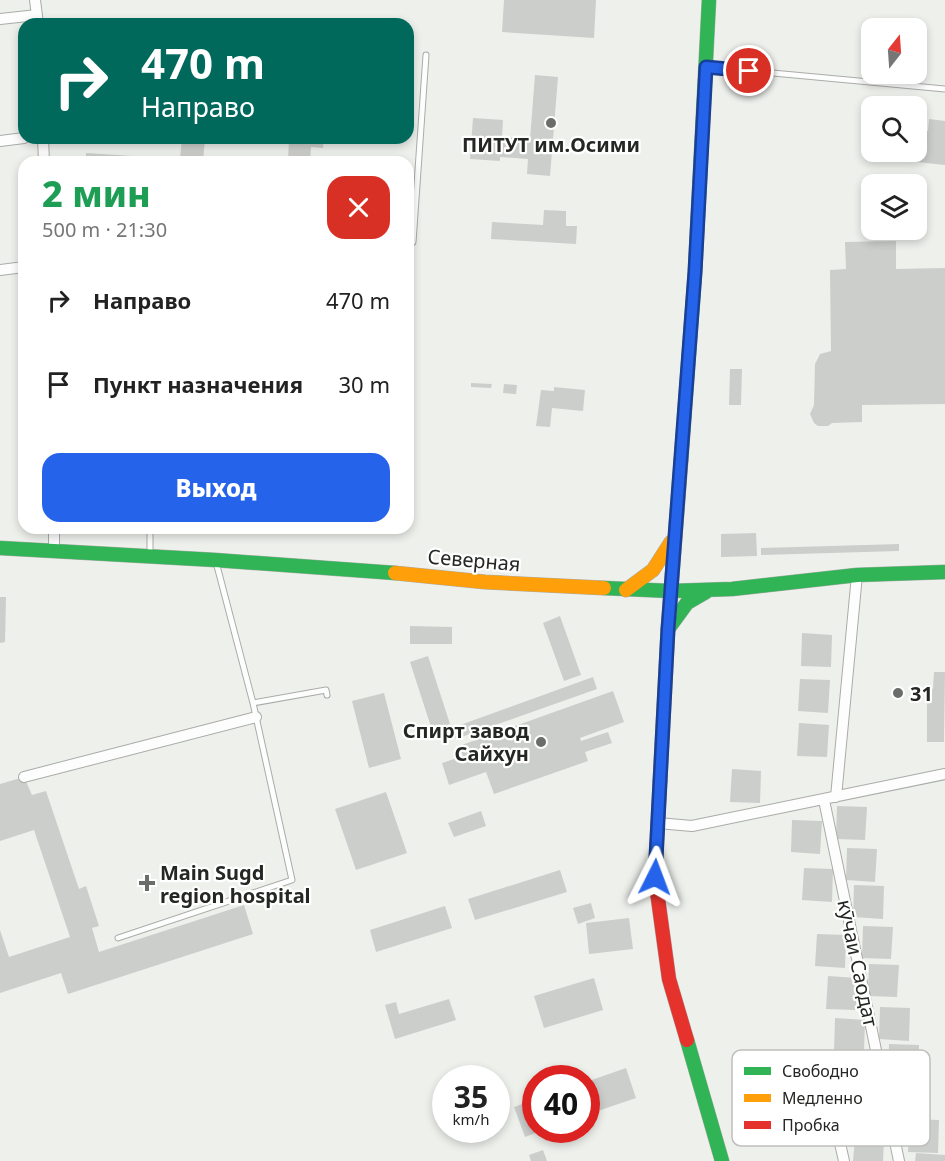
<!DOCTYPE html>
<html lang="ru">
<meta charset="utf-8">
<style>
body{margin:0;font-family:"Noto Sans",sans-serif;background:#f6f6f6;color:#222;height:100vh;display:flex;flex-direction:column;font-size:22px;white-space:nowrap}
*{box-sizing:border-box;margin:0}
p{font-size:20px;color:#767676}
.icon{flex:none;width:33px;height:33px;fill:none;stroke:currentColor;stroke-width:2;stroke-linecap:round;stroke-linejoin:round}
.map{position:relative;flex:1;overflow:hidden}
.side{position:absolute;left:18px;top:156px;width:396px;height:378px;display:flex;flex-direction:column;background:#fff;border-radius:18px;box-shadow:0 3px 9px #0003}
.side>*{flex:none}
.hud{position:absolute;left:18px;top:18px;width:396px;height:126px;border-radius:18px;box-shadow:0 3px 9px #0003;background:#00695c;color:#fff;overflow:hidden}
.needle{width:39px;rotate:17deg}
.tools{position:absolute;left:861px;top:18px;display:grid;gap:12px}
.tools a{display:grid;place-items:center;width:66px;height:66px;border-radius:12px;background:#fff;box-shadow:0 3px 9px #0003;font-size:30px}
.speed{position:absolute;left:432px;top:1065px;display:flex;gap:12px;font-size:30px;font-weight:700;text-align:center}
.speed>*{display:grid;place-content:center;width:78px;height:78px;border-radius:50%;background:#fff;box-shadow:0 3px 9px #0003;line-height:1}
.speed small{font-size:15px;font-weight:400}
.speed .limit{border:9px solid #d22;background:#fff;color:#111}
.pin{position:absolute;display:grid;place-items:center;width:51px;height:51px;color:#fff;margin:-26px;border:3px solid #fff;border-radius:50%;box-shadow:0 2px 6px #0007}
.me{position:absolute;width:66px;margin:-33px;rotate:3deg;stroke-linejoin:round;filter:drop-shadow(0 0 4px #0008)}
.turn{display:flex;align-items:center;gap:21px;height:126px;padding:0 24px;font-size:27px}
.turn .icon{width:78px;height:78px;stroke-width:2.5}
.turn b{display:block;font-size:42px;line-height:51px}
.round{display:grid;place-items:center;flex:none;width:63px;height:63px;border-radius:18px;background:#f6f6f6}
.summary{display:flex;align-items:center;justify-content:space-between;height:102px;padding:0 24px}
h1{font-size:36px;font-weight:800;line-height:45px;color:#1e9e55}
.action{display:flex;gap:12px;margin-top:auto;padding:12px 24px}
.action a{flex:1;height:69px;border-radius:18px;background:#2563eb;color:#fff;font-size:24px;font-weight:800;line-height:69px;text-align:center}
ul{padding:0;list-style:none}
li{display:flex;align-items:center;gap:18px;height:84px;padding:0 24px}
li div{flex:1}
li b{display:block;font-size:22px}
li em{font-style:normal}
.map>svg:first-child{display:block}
</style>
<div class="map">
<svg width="945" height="1161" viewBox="0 0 945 1161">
<rect width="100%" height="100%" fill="#eef0ec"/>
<path fill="#d8e4d3" d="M 408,88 L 413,88 L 411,128 L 408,128 Z"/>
<path fill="#cccecb" d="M 504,0 L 596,0 L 594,38 L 502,32 Z
M 535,75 L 558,77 L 550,176 L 527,174 L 528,159 L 500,157 L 500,161 L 470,159 L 473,118 L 503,120 L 502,137 L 530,139 Z
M 929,119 L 945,121 L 945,165 L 879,158 L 880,152 L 916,152 L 916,130 L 928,131 Z
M 182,138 L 205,138 L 203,162 L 86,162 L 86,153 L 180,159 Z
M 289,138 L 324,138 L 323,148 L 311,147 L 310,162 L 288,162 Z
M 544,210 L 566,211 L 566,226 L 577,226 L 576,244 L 491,239 L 492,222 L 543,225 Z
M 896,241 L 896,269 L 945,268 L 945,404 L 862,405 L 862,422 L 832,423 L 828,426 L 818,426 L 814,423 L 810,414 L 814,405 L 815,364 L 820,354 L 831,351 L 830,270 L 846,269 L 845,242 Z
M 730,369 L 742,369 L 741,405 L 729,405 Z
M 471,383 L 492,384 L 491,388 L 471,387 Z
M 504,384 L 517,385 L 516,394 L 503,393 Z
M 554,387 L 585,390 L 583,411 L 552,408 L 550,427 L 536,426 L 541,390 L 554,391 Z
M 756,533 L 757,556 L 721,557 L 721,534 Z
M 899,544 L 899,551 L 761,555 L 761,548 Z
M 0,597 L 6,597 L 5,642 L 0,643 Z
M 560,616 L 581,675 L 564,681 L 543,623 Z
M 410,626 L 452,627 L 452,644 L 410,644 Z
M 802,633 L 832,635 L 831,667 L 801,666 Z
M 428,656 L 450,724 L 432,730 L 410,662 Z
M 934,672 L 945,672 L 944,742 L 927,742 L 927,689 L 933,689 Z
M 593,677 L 597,689 L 456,739 L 452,728 Z
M 800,679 L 830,680 L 828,713 L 798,711 Z
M 613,691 L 624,722 L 580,738 L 581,741 L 608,732 L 612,743 L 585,752 L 588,761 L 494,794 L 486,772 L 449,785 L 442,763 L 463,756 L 459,746 Z
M 384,693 L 401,759 L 369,768 L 352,701 Z
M 799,723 L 829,725 L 827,757 L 797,756 Z
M 732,769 L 761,771 L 760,803 L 730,802 Z
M 24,777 L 32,795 L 46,791 L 79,889 L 86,886 L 99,926 L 92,928 L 99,952 L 244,905 L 253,934 L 68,994 L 61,973 L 0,993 L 0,930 L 9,957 L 70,937 L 34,830 L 0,841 L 0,784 Z
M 386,792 L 407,853 L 356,870 L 335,809 Z
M 837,806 L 867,807 L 865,840 L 836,839 Z
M 481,811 L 486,826 L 454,837 L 448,823 Z
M 792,820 L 822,821 L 820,854 L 791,852 Z
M 847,848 L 877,849 L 875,882 L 846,880 Z
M 804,868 L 833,869 L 832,902 L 802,900 Z
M 560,870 L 567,892 L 475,920 L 468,899 Z
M 854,885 L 884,886 L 883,919 L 853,917 Z
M 591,903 L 595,918 L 578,924 L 573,908 Z
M 445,906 L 452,928 L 376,952 L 370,930 Z
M 629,918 L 633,949 L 589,954 L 586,923 Z
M 863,926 L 893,927 L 891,959 L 862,958 Z
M 817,934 L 846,935 L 845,968 L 815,966 Z
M 869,964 L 899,965 L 897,997 L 868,996 Z
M 828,976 L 857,978 L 856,1010 L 826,1009 Z
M 594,978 L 603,1010 L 544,1028 L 534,996 Z
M 449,999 L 456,1020 L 395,1039 L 385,1005 L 396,1002 L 399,1014 Z
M 880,1007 L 910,1008 L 909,1041 L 879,1039 Z
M 835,1018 L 865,1020 L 864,1052 L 834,1051 Z
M 889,1044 L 919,1045 L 918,1078 L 888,1076 Z
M 626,1068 L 636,1098 L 586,1115 L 586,1082 Z
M 536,1099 L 536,1130 L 544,1130 L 525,1137 L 514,1107 Z
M 910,1119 L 939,1120 L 938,1153 L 908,1152 Z
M 855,1137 L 884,1139 L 883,1161 L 853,1161 Z
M 543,1150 L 547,1161 L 531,1161 L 529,1155 Z
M 916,1153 L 945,1155 L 945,1161 L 915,1161 Z"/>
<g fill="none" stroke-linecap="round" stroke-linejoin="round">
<defs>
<path id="lane" d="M 708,67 L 945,89
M 408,241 L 413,242 L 426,55
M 150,553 L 150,528
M 253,703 L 326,690 L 327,695
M 118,938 L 292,880 L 253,703 L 216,562"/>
<path id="street" d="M 35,0 L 38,24
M 0,19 L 37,15
M 43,138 L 44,162
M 0,141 L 24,138
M 0,270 L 24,267
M 54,528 L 54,550
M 24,777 L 256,717
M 836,797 L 857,575
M 824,800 L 899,1161
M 658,823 L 692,826 L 945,774
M 844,1161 L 826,1081 L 827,1074 L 832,1070 L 877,1057"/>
<path id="fast" d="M 681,461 L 695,272 L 709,0
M 0,548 L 215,560 L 395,573
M 604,588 L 670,591 L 732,589 L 857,575 L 945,572
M 668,629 L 687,603 L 706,592
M 687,1040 L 722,1161"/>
<path id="slow" d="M 395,573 L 485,582 L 604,588
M 626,590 L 653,570 L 671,542
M 660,781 L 668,629 L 681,461"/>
<path id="jam" d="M 660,781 L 655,877 L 669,979 L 687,1040"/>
</defs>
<use href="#lane" stroke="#aaaca9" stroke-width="7"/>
<use href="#street" stroke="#aaaca9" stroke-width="12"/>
<use href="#fast" stroke="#aaaca9" stroke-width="15"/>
<use href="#slow" stroke="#aaaca9" stroke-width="15"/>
<use href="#jam" stroke="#aaaca9" stroke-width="15"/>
<use href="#lane" stroke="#fcfdfc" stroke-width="5"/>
<use href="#street" stroke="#fcfdfc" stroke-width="10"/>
<use href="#fast" stroke="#30b455" stroke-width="14"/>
<use href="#slow" stroke="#ff9f0a" stroke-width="14"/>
<use href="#jam" stroke="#e5322d" stroke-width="14"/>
</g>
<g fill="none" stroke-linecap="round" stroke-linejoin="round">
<defs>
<path id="route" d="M 655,877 L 668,629 L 695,272 L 706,67 L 749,71"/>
</defs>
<use href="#route" stroke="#184099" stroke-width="15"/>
<use href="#route" stroke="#2563eb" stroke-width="10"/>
</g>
<g fill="#6b6d6a" stroke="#fff" stroke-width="2">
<circle cx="551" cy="123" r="6"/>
<circle cx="898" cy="693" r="6"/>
<circle cx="541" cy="742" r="6"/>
<path d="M144 874h6v6h6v6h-6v6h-6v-6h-6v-6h6z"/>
</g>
<g text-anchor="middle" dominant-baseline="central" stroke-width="4.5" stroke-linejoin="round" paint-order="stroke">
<g font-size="20" font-weight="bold" fill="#252724" stroke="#fff" text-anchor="start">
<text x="551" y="144" text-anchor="middle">ПИТУТ им.Осими</text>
<text x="910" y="693">31</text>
<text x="529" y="730" text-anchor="end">Спирт завод<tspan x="529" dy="23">Сайхун</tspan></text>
<text x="160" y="872">Main Sugd<tspan x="160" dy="23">region hospital</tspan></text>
</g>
<g font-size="20" fill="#252724" stroke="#fff">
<text transform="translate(474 560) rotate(5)">Северная</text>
<text transform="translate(858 963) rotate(78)">кӯчаи Саодат</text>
</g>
</g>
<rect x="732" y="1050" width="198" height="96" rx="9" fill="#fff" stroke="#bebebd" stroke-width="1.5"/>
<rect x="744" y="1067" width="27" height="8" fill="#30b455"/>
<rect x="744" y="1094" width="27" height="8" fill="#ff9f0a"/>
<rect x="744" y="1121" width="27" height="8" fill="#e5322d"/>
<g font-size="16" fill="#252724">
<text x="782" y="1077">Свободно</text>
<text x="782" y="1104">Медленно</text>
<text x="782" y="1131">Пробка</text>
</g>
</svg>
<div class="tools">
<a><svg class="needle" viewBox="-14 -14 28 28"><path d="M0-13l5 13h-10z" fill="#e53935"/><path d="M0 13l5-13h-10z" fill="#767676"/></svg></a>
<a><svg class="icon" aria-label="search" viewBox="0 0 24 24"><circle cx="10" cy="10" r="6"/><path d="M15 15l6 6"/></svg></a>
<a><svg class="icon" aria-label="layers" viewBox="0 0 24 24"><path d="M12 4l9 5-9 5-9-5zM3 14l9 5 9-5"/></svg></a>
</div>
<div class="speed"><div>35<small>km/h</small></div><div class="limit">40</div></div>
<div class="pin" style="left:749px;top:71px;background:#d93025"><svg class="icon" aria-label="arrive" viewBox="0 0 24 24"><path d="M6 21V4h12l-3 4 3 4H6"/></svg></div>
<svg class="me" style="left:655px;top:877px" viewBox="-20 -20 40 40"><path d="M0-17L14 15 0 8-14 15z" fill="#2563eb" stroke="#fff" stroke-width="4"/></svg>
<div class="hud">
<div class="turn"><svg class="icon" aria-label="right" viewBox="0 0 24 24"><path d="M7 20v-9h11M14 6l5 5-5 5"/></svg><div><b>470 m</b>Направо</div></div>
</div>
<section class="side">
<div class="summary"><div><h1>2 мин</h1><p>500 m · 21:30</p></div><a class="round" style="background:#d93025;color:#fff"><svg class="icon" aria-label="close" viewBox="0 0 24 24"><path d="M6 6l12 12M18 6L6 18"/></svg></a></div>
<ul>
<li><svg class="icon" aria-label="right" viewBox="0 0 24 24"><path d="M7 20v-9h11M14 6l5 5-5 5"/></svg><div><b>Направо</b></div><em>470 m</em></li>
<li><svg class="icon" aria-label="arrive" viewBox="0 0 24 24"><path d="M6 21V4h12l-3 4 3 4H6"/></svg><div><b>Пункт назначения</b></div><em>30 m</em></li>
</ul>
<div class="action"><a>Выход</a></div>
</section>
</div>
